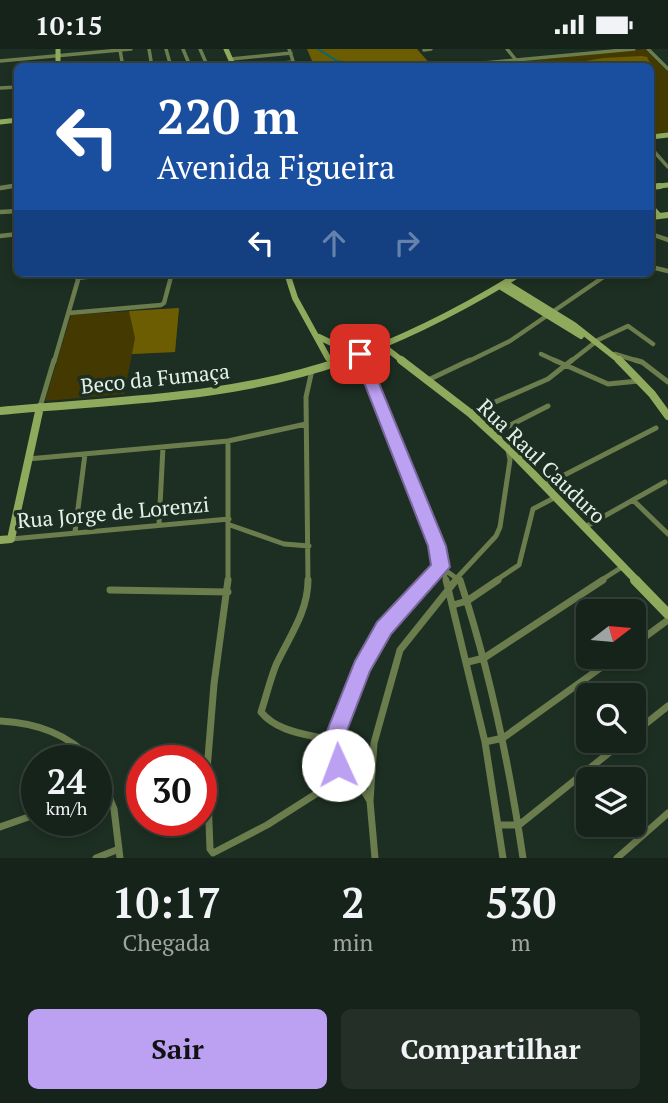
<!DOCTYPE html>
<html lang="pt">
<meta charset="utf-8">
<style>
body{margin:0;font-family:"PT Serif",serif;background:#232f27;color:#f1f3f6;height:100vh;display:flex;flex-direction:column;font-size:26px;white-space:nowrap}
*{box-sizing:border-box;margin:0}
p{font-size:23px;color:#9ea4a2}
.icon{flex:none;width:38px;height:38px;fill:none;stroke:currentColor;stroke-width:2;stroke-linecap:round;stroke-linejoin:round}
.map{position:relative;height:809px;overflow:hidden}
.details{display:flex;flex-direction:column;background:#16231a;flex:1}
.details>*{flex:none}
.top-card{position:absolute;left:14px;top:14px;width:640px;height:214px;border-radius:10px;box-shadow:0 4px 10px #0003,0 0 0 2px #354039;background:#1a4fa0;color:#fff;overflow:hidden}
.needle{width:46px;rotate:74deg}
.tools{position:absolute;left:576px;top:550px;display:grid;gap:14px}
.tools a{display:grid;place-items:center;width:70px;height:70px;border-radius:10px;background:#16231a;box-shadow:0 4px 10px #0003,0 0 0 2px #354039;font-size:35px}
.speed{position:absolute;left:21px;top:696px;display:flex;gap:14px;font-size:35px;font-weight:700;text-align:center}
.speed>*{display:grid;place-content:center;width:91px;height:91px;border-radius:50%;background:#16231a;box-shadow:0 4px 10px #0003,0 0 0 2px #354039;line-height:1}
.speed small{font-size:18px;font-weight:400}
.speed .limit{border:10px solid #d22;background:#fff;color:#111}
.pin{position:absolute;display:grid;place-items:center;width:60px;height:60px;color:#fff;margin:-30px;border-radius:14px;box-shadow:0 4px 10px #0006}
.me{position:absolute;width:77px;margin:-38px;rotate:358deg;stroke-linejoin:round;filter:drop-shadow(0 0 5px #0008)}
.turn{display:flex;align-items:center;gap:24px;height:147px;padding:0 28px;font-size:32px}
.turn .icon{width:91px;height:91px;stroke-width:2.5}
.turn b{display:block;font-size:49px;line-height:60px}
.lanes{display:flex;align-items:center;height:66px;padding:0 28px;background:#0003;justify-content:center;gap:35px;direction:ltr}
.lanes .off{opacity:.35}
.eta{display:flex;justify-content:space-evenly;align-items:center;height:119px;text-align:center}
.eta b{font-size:42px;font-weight:700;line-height:49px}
.action{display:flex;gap:14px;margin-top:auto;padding:14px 28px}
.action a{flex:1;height:80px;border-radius:10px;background:#bca0f2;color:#111;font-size:28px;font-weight:700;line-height:80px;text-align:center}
.action a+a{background:#232f27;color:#f1f3f6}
.status{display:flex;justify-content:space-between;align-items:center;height:49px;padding:0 35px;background:#16231a;direction:ltr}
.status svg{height:19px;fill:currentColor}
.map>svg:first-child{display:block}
</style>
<div class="status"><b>10:15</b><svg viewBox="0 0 49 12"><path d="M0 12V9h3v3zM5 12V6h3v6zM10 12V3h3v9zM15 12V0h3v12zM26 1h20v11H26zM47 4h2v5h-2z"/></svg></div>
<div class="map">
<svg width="668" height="809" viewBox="0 0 668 809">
<rect width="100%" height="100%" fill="#1d2f22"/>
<path fill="#443a01" d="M 645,0 L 668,23 L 668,83 L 651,85 L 651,18 L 465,18 Z
M 179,259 L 175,303 L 132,305 L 124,345 L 45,352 L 71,266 Z"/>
<path fill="#6d5d02" d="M 307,0 L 417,0 L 432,17 L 301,17 L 299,13 L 312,12 Z
M 642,7 L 647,8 L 650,14 L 641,16 L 642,18 L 557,17 L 603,9 Z
M 179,259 L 175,303 L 132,305 L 135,289 L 129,262 Z"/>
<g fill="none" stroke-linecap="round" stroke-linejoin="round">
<path stroke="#096772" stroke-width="2" d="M 318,0 L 337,12 L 373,18"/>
<path stroke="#6b7c4d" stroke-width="3.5" d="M 149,0 L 152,18
M 166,0 L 171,18
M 183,0 L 190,17
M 200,0 L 207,16
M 289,0 L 295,18
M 507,0 L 516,11
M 648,0 L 668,20
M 120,1 L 123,18
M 424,1 L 431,0
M 231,10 L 291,4
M 0,12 L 131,0
M 188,18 L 233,14
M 239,18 L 293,13
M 441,18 L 634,0
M 485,18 L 514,16
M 0,39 L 18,38
M 651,99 L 668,118
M 2,139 L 18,136"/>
<path stroke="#6b7c4d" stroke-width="4.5" d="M 0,139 L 13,137
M 0,163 L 18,162
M 651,185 L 668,191
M 0,187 L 18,185
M 651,218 L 668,222
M 77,229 L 121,224
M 69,264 L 161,256 L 164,254 L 172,224
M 358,303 L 362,313
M 541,305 L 558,313
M 615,305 L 641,313
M 54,313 L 80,224
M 467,313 L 510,292 L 602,229
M 570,313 L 598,291 L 628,277 L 653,295"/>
<path stroke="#6b7c4d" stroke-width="5" d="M 361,311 L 439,503 L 446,532
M 554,311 L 608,335 L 639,332
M 635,311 L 642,313 L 668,333
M 426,332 L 470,311
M 40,358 L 54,311
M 470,364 L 548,330 L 572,311
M 493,385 L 548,357
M 228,392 L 228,532
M 28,410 L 228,392 L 306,375
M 545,436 L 656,379
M 633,451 L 668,485
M 159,475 L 163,398
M 230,476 L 284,495 L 309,497
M 585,478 L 665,433
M 75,483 L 85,405
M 11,490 L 229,470
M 441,518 L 460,532
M 308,532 L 306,348 L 312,321
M 428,532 L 441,518
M 454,532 L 496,487 L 500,478 L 510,411 L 508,401
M 495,532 L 519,516 L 533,460 L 556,448
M 600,532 L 622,518"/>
<path stroke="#6b7c4d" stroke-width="7" d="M 228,531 L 214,635 L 207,721 L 210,800 L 213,804 L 267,776 L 333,734 L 338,716 L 333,692 L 362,618 L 384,579 L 429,531
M 308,531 C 308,563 289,588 276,616 C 270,631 266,648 261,663 C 278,684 309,685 333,692 L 370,752
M 446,531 L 485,693 L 503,809
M 460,531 C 490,622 509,714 523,809
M 110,541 L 228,543
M 453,556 L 467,552 L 498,531
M 634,596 L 668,571
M 468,613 L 484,609 L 603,531
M 0,672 C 38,674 67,685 94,712
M 634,684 L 668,657
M 485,693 L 503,689 L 617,607
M 96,715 L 114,760 L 120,809
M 96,744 L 110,739
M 498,776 L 519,776 L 625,691
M 0,778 L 37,765
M 96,809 L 119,800
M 375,809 L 370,752 L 374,694 L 400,601 L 456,531
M 617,809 L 668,764"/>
<path stroke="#90aa5d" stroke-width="5" d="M 58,0 L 58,18
M 226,0 L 234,18
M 0,73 L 18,71
M 651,88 L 668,86
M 651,138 L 668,136"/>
<path stroke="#90aa5d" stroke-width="6" d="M 651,138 L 660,137
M 651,158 L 659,167
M 651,168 L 668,166
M 287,224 L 295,249 L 328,309
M 506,234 L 574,276 L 621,313
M 501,238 L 581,287
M 319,288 L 342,299 L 370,298
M 382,296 L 404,313
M 339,313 C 404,290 463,260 521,224"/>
<path stroke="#90aa5d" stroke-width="8" d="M 401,311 L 470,364 L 508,399 L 637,532
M 619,311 L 652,345 L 668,367
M 0,362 C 116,351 233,350 344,311
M 0,491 L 11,490 L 40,358"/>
<path stroke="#90aa5d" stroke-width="10" d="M 635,531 L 668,565"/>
</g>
<path fill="#bca0f2" stroke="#7a689d" stroke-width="2" d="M 360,300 L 367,305 L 446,497 L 450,518 L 391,585 L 370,622 L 343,692 L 348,716 L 345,724 L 338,727 L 330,724 L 323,692 L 355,612 L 377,573 L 431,516 L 428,497 L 353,305 Z"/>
<g text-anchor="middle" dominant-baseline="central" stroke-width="7" stroke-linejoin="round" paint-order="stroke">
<g font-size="21" fill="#e5f1e8" stroke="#1d2f22">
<text transform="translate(155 329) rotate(-6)">Beco da Fumaça</text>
<text transform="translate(542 412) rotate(44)">Rua Raul Cauduro</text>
<text transform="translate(113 463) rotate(-5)">Rua Jorge de Lorenzi</text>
</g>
</g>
</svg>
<div class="tools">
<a><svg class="needle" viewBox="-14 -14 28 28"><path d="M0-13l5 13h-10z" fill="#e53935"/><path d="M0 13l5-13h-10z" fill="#9ea4a2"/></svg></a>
<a><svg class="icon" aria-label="search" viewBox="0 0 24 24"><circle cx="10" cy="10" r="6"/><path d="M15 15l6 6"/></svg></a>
<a><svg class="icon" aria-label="layers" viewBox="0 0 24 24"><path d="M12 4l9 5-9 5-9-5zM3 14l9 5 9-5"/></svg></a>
</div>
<div class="speed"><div>24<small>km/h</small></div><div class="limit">30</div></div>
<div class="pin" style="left:360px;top:305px;background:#d93025"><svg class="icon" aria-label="arrive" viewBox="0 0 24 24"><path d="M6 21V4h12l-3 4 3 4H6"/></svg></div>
<svg class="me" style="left:338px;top:716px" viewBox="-20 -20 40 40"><circle r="19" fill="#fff"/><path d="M0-13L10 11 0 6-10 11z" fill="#bca0f2"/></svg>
<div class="top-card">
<div class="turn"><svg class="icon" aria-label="left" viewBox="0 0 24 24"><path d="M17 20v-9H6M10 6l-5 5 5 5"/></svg><div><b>220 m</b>Avenida Figueira</div></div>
<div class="lanes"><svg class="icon" aria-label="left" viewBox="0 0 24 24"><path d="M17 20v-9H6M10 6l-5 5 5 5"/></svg><svg class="icon off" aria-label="ahead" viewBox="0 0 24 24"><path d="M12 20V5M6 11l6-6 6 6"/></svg><svg class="icon off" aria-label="right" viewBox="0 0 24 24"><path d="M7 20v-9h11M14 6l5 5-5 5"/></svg></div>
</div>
</div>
<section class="details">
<div class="eta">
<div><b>10:17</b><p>Chegada</p></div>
<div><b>2</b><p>min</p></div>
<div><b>530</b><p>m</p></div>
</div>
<div class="action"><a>Sair</a><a>Compartilhar</a></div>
</section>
